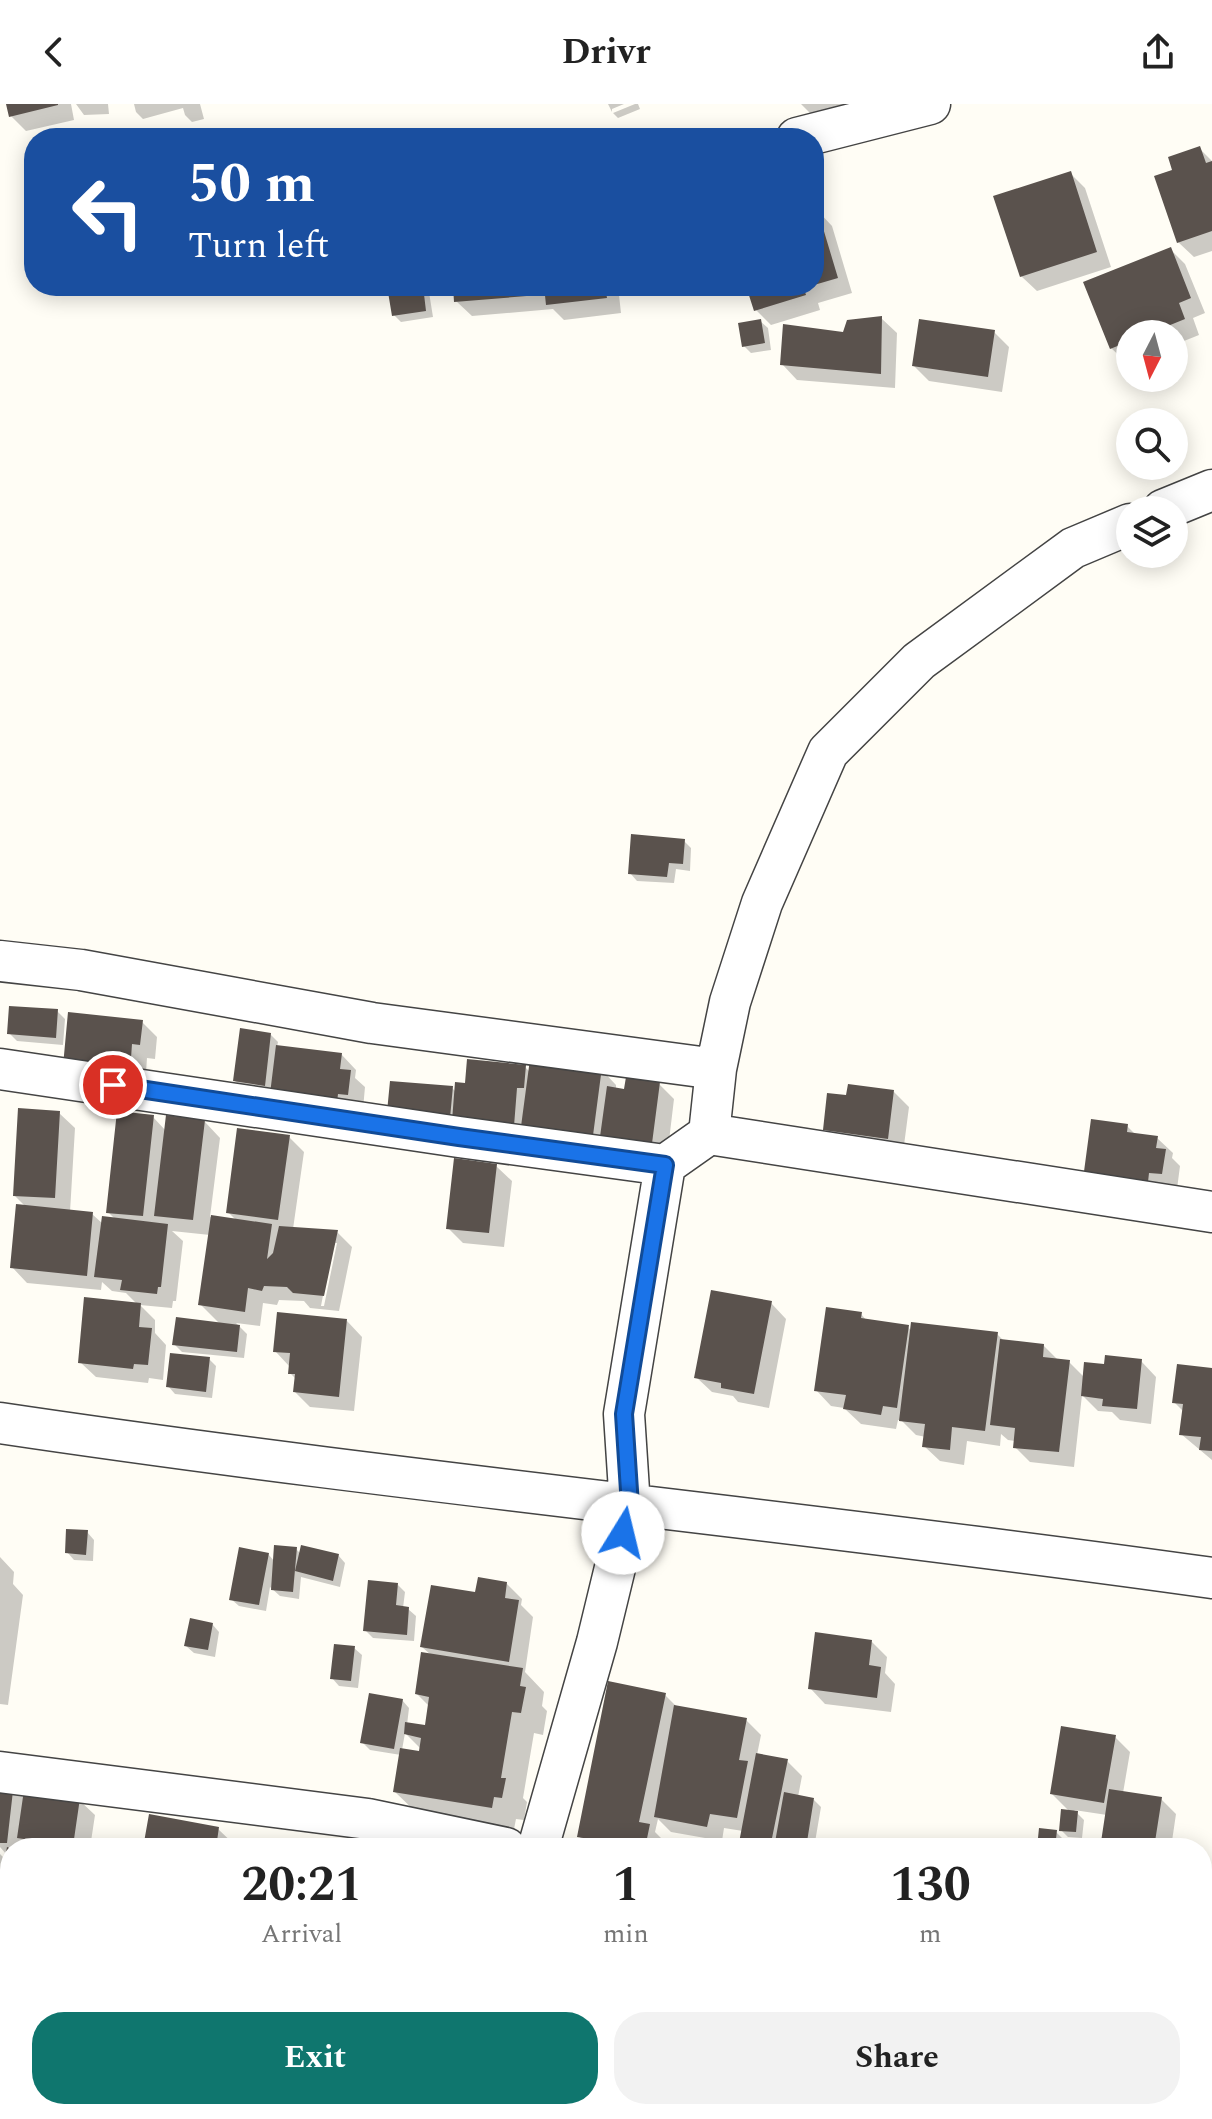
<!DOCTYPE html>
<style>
body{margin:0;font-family:Spectral,serif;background:#f2f2f2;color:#222;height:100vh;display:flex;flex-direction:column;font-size:30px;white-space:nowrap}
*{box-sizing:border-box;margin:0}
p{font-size:26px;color:#767676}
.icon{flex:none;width:44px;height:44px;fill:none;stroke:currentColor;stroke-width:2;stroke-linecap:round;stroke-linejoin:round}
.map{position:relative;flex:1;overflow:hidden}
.panel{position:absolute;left:0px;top:1734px;width:1212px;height:282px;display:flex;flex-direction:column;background:#fff;border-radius:32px 32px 0 0;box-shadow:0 4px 20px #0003}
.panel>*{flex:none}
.banner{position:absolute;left:24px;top:24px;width:800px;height:168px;border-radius:32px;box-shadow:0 4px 20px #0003;background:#1a4fa0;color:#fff;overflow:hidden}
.needle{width:52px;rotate:186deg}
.tools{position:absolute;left:1116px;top:216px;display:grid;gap:16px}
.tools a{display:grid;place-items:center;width:72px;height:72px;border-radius:50%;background:#fff;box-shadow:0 4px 20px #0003;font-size:40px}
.pin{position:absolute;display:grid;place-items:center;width:68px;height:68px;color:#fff;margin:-34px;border:4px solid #fff;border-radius:50%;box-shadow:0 2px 8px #0007}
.me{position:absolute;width:88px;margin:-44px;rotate:9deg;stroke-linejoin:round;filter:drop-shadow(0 0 6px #0008)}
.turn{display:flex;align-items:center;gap:28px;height:168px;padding:0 32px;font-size:36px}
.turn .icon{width:104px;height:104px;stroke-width:2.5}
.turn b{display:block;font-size:56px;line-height:68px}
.eta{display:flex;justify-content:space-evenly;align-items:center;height:136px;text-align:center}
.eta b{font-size:48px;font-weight:700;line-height:56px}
.primary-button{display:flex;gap:16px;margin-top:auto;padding:16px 32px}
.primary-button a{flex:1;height:92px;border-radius:32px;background:#0f766e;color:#fff;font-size:32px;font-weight:700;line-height:92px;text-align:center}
.primary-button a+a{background:#f2f2f2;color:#222}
header{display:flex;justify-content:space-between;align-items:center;height:104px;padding:0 32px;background:#fff;font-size:36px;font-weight:700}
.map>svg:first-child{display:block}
</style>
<header><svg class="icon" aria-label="back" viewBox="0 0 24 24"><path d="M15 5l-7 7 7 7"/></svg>Drivr<svg class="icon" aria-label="share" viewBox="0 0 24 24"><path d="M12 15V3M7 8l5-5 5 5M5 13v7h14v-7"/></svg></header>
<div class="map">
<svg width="1212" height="2015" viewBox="0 0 1212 2015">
<rect width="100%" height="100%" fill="#fffdf5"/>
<path fill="#0003" fill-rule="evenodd" d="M 8,0 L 71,0 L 74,16 L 26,27 L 11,12 Z
M 76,0 L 108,0 L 109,10 L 84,11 Z
M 134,0 L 200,0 L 204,15 L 192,18 L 185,11 L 183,4 L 143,15 L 136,8 Z
M 608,0 L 624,0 L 612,5 L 612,8 Z
M 635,0 L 638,0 L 640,5 L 618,14 L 613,9 Z
M 801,0 L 854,0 L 813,12 Z
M 1200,45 L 1212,57 L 1212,147 L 1194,153 L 1178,138 L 1175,68 Z
M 1070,69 L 1085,84 L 1111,163 L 1037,187 L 1021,172 Z
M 817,106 L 832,122 L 852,189 L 818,199 L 820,206 L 771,221 L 756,206 L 748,182 L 814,182 L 814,107 Z
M 1170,145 L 1185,160 L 1205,209 L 1193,214 L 1199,231 L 1174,241 L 1174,230 L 1130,230 L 1130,258 L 1127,259 L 1111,244 Z
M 389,182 L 428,182 L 433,213 L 401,218 L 394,211 Z
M 455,182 L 618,182 L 621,209 L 564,216 L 553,205 L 472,212 L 456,197 Z
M 881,214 L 897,229 L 895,284 L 797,276 L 782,260 Z
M 760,217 L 768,224 L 771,246 L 751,249 L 744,242 Z
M 994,228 L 1009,243 L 1002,288 L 929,277 L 914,262 Z
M 684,737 L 691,744 L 690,767 L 676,765 L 674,779 L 637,777 L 630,769 Z
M 57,907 L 65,915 L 63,941 L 17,937 L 9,929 Z
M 142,918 L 157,933 L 155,955 L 147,954 L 145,983 L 81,977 Z
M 270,930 L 278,938 L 277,943 L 341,950 L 356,966 L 355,974 L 365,983 L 363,1005 L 242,984 L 235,977 Z
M 525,963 L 530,968 L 601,965 L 616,981 L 616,985 L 625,987 L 659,980 L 674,995 L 666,1062 L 396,1014 L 452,984 L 456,988 L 467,981 Z
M 894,988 L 909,1003 L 903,1049 L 840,1041 L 825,1025 L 848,994 Z
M 59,1009 L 75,1024 L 70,1108 L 92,1110 L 103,1120 L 116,1116 L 108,1108 L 153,1013 L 166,1027 L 205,1018 L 220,1034 L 210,1113 L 237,1117 L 228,1108 L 289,1033 L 304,1048 L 293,1125 L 337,1128 L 352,1143 L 339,1207 L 310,1204 L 304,1197 L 279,1196 L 277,1201 L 263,1199 L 260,1222 L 236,1219 L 247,1230 L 244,1254 L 182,1248 L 174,1240 L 220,1220 L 200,1200 L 210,1131 L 172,1127 L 183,1137 L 176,1197 L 173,1197 L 172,1204 L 140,1201 L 155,1216 L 155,1229 L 166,1241 L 163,1276 L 149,1274 L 148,1279 L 96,1273 L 80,1258 L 138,1201 L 126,1189 L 112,1187 L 102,1178 L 101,1186 L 27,1179 L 12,1163 L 26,1103 L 15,1092 ZM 333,1139 L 337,1139 L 324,1202 L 321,1202 Z
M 1093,1018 L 1127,1022 L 1136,1031 L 1157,1034 L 1173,1049 L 1172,1054 L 1180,1062 L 1177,1085 L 1143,1089 Z
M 496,1062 L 512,1077 L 504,1143 L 463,1139 L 448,1124 Z
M 771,1199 L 786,1215 L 769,1304 L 738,1298 L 733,1292 L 712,1288 L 696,1273 Z
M 861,1210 L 867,1217 L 908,1223 L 912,1228 L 997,1230 L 1004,1237 L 1043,1241 L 1058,1256 L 1069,1258 L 1085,1274 L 1106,1262 L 1141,1257 L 1156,1273 L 1151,1320 L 1120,1316 L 1112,1308 L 1098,1307 L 1082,1291 L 1074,1363 L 1030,1358 L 1015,1343 L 1015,1337 L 1008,1336 L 1001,1330 L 1000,1342 L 967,1337 L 964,1361 L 940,1357 L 924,1342 L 926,1333 L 916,1331 L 901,1316 L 898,1316 L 896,1325 L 861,1320 L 844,1304 L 831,1302 L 816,1286 Z
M 347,1217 L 362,1233 L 354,1307 L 310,1303 L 295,1288 L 296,1275 L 290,1269 L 290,1263 L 275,1247 Z
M 209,1255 L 216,1262 L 212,1294 L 175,1290 L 168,1282 Z
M 1212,1266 L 1212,1356 L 1181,1330 L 1184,1308 L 1174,1298 Z
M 87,1428 L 94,1436 L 93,1457 L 74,1456 L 67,1448 Z
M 296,1445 L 301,1450 L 338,1451 L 345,1459 L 340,1483 L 301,1473 L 299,1495 L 280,1492 L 270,1483 L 266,1507 L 239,1502 L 231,1495 L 268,1450 L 275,1458 Z
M 0,1453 L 14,1468 L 13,1480 L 23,1491 L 8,1601 L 0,1600 Z
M 506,1479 L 522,1495 L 521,1501 L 533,1513 L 525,1568 L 544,1588 L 542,1602 L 547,1607 L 543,1631 L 534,1629 L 523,1694 L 527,1698 L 524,1716 L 516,1715 L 514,1725 L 418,1710 L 395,1688 L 401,1651 L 370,1646 L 362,1638 L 402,1596 L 409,1604 L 407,1621 L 426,1624 L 430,1603 L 417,1590 L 431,1551 L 422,1543 L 477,1491 ZM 405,1629 L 421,1645 L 421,1649 L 402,1646 Z
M 398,1481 L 405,1488 L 403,1504 L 408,1505 L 416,1512 L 414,1537 L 373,1534 L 365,1526 Z
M 212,1520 L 219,1528 L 215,1553 L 194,1549 L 186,1542 Z
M 872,1538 L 887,1553 L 885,1569 L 895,1580 L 891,1608 L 825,1600 L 810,1584 Z
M 354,1544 L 362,1551 L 358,1584 L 339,1582 L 332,1574 Z
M 665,1591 L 678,1604 L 746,1616 L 761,1631 L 757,1651 L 787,1657 L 802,1672 L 798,1693 L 814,1696 L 821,1703 L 814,1744 L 740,1744 L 743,1727 L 724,1724 L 722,1737 L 671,1728 L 658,1715 L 655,1728 L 664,1737 L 663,1744 L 591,1744 L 579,1732 Z
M 1115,1633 L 1130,1648 L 1123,1689 L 1161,1695 L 1176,1710 L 1171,1744 L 1095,1744 L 1103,1741 L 1107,1711 L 1074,1706 L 1084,1716 L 1082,1734 L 1068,1733 L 1061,1726 L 1070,1708 L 1052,1690 Z
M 0,1679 L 79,1696 L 95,1711 L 90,1744 L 30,1744 L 24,1738 L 23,1744 L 10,1744 L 10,1839 L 5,1835 L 4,1843 L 0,1843 L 0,1750 L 6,1756 L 7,1751 L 0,1743 Z
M 218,1725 L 238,1744 L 145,1744 Z
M 1056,1728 L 1063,1735 L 1062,1744 L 1039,1744 Z
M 0,1891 L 10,1892 L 10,1969 L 0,1966 Z
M 1202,1927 L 1212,1929 L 1212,2010 L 1202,2005 Z
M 432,2006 L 450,2006 L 456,2012 L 456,2015 L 431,2015 Z
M 540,2006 L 546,2007 L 553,2015 L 510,2015 Z
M 643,2006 L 701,2006 L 699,2015 L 641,2015 Z
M 753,2006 L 824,2006 L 823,2015 L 761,2015 Z
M 884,2006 L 952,2006 L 956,2009 L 955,2015 L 883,2015 Z
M 1149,2006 L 1186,2006 L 1184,2015 L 1157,2014 Z"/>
<path fill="#5a524d" d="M 6,0 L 58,0 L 58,1 L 9,13 Z
M 1200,42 L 1206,59 L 1212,57 L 1212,127 L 1177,139 L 1154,72 L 1172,66 L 1168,53 Z
M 1071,67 L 1097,148 L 1020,173 L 993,92 Z
M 817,104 L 838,174 L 814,181 L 814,105 Z
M 1171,143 L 1191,194 L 1179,199 L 1185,215 L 1148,230 L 1130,230 L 1130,237 L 1110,245 L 1083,178 Z
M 387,182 L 423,182 L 426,207 L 392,212 Z
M 453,182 L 538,182 L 539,191 L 454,198 Z
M 544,182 L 605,182 L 607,194 L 546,201 Z
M 746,182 L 803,182 L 806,191 L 754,207 Z
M 882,212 L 881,270 L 780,261 L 783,220 L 843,228 L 847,216 Z
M 761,215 L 765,239 L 742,243 L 738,219 Z
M 919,215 L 995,226 L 988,273 L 912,262 Z
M 631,730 L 685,735 L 683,760 L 669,759 L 667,773 L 628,770 Z
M 9,902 L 58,905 L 56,934 L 7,930 Z
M 68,908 L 143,916 L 140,941 L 132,940 L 130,968 L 63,962 Z
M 240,924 L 271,929 L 265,982 L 233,977 Z
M 276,941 L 342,949 L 340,965 L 351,966 L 348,991 L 338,990 L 337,998 L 270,990 Z
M 467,955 L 526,961 L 524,984 L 517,984 L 514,1022 L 452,1017 L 455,978 L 465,979 Z
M 530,955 L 602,963 L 592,1039 L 520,1030 Z
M 626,973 L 660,978 L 651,1047 L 599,1040 L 607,982 L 624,985 Z
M 390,977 L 453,982 L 450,1014 L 387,1008 Z
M 848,980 L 894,986 L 888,1035 L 823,1026 L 827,989 L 846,991 Z
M 18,1004 L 60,1007 L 55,1094 L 13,1092 Z
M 117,1007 L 154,1011 L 143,1112 L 106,1109 Z
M 166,1011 L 205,1016 L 193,1116 L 154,1112 Z
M 1091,1015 L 1128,1020 L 1127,1028 L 1158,1032 L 1156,1044 L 1166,1045 L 1162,1070 L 1149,1069 L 1148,1078 L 1128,1075 L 1128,1080 L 1083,1075 Z
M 237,1024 L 290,1031 L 278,1116 L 226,1109 Z
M 454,1054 L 497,1060 L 489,1129 L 446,1125 Z
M 16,1100 L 93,1108 L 87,1172 L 10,1164 Z
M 211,1111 L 272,1120 L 267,1155 L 273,1149 L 279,1122 L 338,1126 L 324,1192 L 293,1189 L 287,1183 L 264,1182 L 262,1187 L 248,1184 L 245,1208 L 198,1201 Z
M 102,1112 L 168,1120 L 161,1183 L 158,1183 L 157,1190 L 120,1186 L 122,1176 L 94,1173 Z
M 711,1186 L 772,1197 L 754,1290 L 721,1284 L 721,1279 L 694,1274 Z
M 84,1193 L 141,1199 L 139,1223 L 152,1224 L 148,1261 L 134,1260 L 133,1265 L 78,1259 Z
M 826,1203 L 862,1208 L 861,1214 L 909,1221 L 897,1304 L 883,1302 L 881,1311 L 843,1305 L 846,1291 L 814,1287 Z
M 277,1208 L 347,1215 L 339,1293 L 293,1288 L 295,1270 L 288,1270 L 290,1249 L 273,1248 Z
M 176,1213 L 240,1221 L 237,1248 L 172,1241 Z
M 911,1218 L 998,1228 L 985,1327 L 952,1323 L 950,1346 L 922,1343 L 925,1320 L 899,1317 Z
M 1000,1235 L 1044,1240 L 1043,1253 L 1070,1256 L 1059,1348 L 1013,1344 L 1015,1324 L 990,1321 Z
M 170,1249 L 210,1253 L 206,1288 L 166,1283 Z
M 1105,1251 L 1142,1255 L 1137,1305 L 1102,1302 L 1103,1295 L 1081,1292 L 1084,1258 L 1104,1260 Z
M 1177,1260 L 1212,1264 L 1212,1347 L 1199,1346 L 1201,1333 L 1179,1331 L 1183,1300 L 1172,1299 Z
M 66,1425 L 88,1426 L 86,1451 L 65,1449 Z
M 274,1441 L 297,1443 L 293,1488 L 271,1486 Z
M 301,1441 L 339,1450 L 333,1477 L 295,1467 Z
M 239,1443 L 269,1449 L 259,1501 L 229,1496 Z
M 478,1473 L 507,1478 L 505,1494 L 519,1496 L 509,1558 L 420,1543 L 431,1481 L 475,1488 Z
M 368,1476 L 398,1479 L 396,1501 L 409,1503 L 407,1531 L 363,1527 Z
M 190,1514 L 213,1519 L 208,1546 L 184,1542 Z
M 815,1528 L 872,1536 L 869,1561 L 881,1563 L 877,1594 L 808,1585 Z
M 334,1540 L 355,1542 L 351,1577 L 330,1575 Z
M 421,1548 L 523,1564 L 520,1582 L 526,1583 L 521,1609 L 512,1608 L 501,1674 L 506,1674 L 502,1694 L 494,1693 L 492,1704 L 393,1688 L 400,1644 L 419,1647 L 421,1634 L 404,1630 L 405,1618 L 425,1621 L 429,1593 L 415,1590 Z
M 608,1577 L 666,1589 L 639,1718 L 650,1720 L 645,1744 L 577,1733 Z
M 369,1589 L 403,1595 L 394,1645 L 360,1639 Z
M 674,1601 L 747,1614 L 739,1656 L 748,1657 L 737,1714 L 710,1710 L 707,1723 L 654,1713 Z
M 1061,1622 L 1116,1631 L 1104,1699 L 1050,1690 Z
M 756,1649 L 788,1655 L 770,1744 L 738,1744 Z
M 0,1677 L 14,1678 L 7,1739 L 0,1739 Z
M 1109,1685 L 1162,1693 L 1154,1744 L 1093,1744 L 1094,1737 L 1101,1738 Z
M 24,1686 L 80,1694 L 73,1742 L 17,1734 Z
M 784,1688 L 814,1694 L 806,1744 L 774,1744 Z
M 1061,1705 L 1078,1707 L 1076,1728 L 1059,1727 Z
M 149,1710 L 219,1723 L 216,1744 L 143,1744 Z
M 1039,1724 L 1057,1726 L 1055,1744 L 1037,1744 Z
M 7,1743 L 10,1744 L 10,1828 L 0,1826 L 0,1780 Z
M 0,1889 L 10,1890 L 10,1956 L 0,1955 Z
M 1202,1925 L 1212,1927 L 1203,1984 L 1202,1984 Z
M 1210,1969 L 1212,1969 L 1212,2006 L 1204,2005 Z
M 430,2006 L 449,2006 L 447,2015 L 429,2015 Z
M 510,2006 L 546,2006 L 544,2015 L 508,2015 Z
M 641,2006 L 684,2006 L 682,2015 L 639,2015 Z
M 751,2006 L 807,2006 L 805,2015 Z
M 882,2006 L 939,2006 L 937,2015 L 881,2015 Z
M 1008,2006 L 1045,2006 L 1061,2009 L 1060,2015 L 1006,2015 Z"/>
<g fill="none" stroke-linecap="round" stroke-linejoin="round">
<defs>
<path id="minor" d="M 797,34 L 930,0
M 1163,406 L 1212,386
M 0,857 L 81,866 L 372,919 L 716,965
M 0,965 L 459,1033 L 665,1061
M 709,1030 L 1212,1108
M 0,1319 C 403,1379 809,1417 1212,1474
M 0,1668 L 368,1715 L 506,1744
M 538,1744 L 597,1538 L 630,1402 L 624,1310 L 665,1061 L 709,1030 L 716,965 L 730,898 L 762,799 L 828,648 L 919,557 L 1073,444 L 1130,420
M 1202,1855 L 1212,1857
M 492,2015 L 494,2006"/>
</defs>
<use href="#minor" stroke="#444" stroke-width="43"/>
<use href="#minor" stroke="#fff" stroke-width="40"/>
</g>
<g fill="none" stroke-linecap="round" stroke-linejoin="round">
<defs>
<path id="route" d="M 113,981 L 459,1033 L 665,1061 L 624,1310 L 630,1402 L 623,1429"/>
</defs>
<use href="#route" stroke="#114b97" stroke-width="20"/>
<use href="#route" stroke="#1a73e8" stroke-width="14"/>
</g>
</svg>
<div class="tools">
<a><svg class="needle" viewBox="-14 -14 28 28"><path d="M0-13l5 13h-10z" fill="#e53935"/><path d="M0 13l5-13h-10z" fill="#767676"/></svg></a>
<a><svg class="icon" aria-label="search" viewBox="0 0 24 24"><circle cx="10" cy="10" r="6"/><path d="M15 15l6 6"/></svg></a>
<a><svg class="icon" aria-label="layers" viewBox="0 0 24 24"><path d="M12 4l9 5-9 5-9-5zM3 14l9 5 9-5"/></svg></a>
</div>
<div class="pin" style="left:113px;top:981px;background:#d93025"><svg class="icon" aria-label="arrive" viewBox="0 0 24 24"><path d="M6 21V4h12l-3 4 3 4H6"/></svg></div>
<svg class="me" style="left:623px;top:1429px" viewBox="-20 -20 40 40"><circle r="19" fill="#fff"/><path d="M0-13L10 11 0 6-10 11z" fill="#1a73e8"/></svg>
<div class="banner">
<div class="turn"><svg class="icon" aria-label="left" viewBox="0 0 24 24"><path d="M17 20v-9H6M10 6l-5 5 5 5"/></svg><div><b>50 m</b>Turn left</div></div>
</div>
<section class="panel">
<div class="eta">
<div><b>20:21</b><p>Arrival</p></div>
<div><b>1</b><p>min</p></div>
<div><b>130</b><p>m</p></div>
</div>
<div class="primary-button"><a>Exit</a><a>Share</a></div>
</section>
</div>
